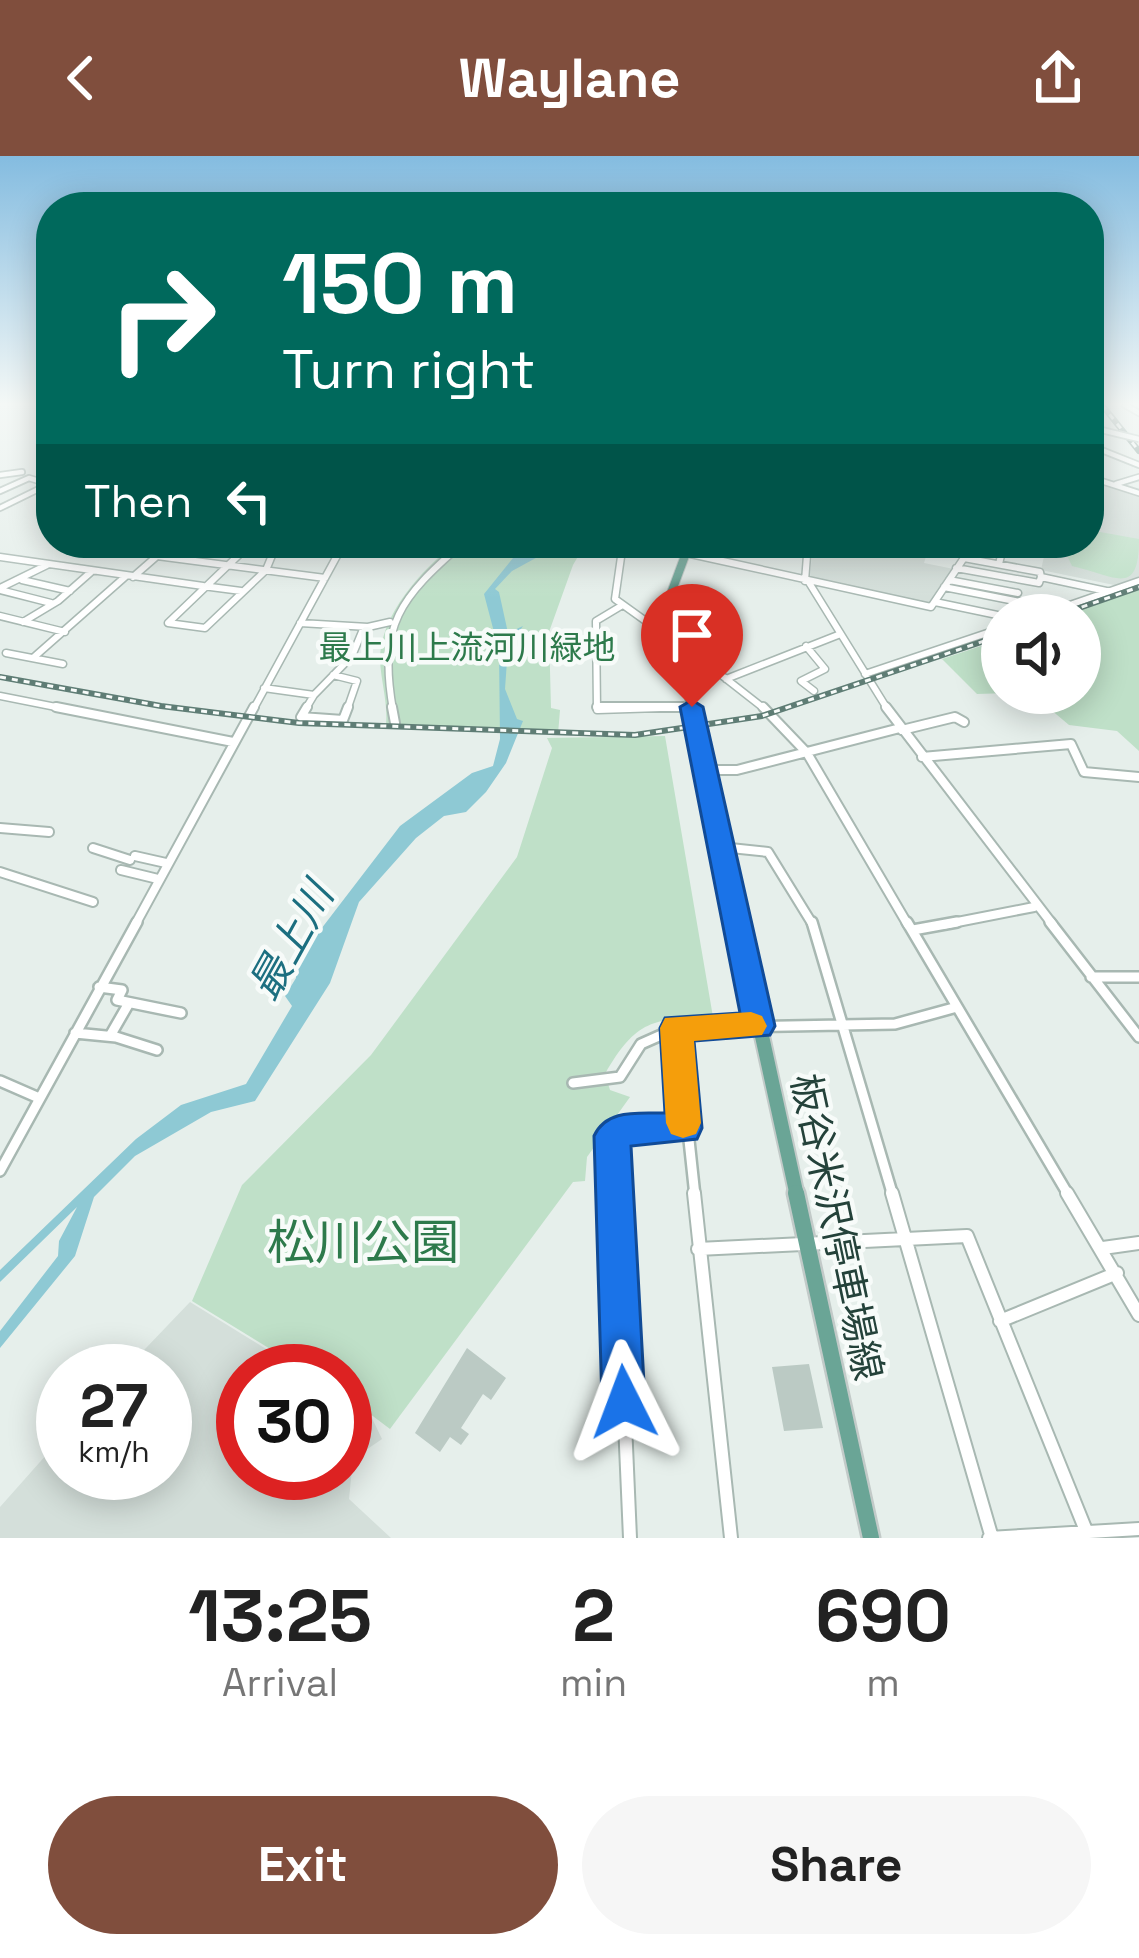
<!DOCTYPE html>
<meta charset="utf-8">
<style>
body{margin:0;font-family:"Space Grotesk","Noto Sans JP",sans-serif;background:#f6f6f6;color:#222;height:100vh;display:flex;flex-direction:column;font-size:45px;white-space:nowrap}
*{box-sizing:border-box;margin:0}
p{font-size:39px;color:#767676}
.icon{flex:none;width:66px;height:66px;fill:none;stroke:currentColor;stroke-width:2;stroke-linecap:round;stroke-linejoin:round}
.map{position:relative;height:1382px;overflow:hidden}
.sheet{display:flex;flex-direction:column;background:#fff;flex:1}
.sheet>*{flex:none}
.top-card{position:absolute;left:36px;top:36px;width:1068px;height:366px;border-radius:48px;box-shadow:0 6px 30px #0003;background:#00695c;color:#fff;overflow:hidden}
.fabs{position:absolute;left:981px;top:438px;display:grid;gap:24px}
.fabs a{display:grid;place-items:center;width:120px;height:120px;border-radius:50%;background:#fff;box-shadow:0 6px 30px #0003;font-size:60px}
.speed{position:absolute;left:36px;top:1188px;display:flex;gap:24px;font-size:60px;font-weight:700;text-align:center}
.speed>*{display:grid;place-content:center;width:156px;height:156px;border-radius:50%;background:#fff;box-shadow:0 6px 30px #0003;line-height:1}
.speed small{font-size:30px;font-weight:400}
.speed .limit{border:18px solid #d22;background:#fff;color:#111}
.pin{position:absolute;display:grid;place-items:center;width:102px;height:102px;color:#fff;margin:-123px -51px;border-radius:50% 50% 50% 0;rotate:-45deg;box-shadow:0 0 12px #0007}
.pin .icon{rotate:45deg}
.me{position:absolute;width:132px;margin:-66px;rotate:357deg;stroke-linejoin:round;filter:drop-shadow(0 0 9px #0008)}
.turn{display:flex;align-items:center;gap:42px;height:252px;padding:0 48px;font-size:54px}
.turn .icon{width:156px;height:156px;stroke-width:2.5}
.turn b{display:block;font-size:84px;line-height:102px}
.then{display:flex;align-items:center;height:114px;padding:0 48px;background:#0003;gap:24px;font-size:45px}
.eta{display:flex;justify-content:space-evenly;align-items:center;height:204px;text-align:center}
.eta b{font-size:72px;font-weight:600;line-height:84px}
.action{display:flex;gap:24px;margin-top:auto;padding:24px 48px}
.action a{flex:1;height:138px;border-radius:72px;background:#804e3d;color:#fff;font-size:48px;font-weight:600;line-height:138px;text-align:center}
.action a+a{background:#f6f6f6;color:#222}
header{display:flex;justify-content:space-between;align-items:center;height:156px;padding:0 48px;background:#804e3d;color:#fff;font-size:54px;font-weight:600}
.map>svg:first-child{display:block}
</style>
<header><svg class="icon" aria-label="back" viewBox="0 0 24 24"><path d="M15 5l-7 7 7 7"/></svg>Waylane<svg class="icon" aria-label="share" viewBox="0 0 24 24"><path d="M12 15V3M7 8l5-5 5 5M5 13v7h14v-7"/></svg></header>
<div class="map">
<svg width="1139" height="1382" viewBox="0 0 1139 1382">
<rect width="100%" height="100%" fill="#e6efeb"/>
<path fill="#d4dfda" d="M 1105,327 L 1139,338 L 1139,423 L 1119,430 L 1041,414 L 1047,387 L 1089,387 L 1089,341 L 1097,342 Z
M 813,387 L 930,387 L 924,407 L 954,413 L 928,449 L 820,427 L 810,420 Z
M 190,1146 L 302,1215 L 243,1215 L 243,1317 L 345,1317 L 345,1242 L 369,1256 L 382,1283 L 353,1303 L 349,1343 L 391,1382 L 0,1382 L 0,1351 L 63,1280 L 63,1317 L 165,1317 L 165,1215 L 124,1215 Z"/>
<path fill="#bfe0c8" d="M 1089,374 L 1139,383 C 1139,442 1116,420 1072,410 L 1062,389 L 1089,387 Z
M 455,387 L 586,387 L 573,409 L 549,476 L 551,552 L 560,554 L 558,578 L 386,569 C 388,546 381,526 380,504 C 380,458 422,414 455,387 Z
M 1139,433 L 1139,595 L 1117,575 L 1069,569 L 1031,537 L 1080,537 L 1080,459 L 1067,459 Z
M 1002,483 L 1002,537 L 1010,537 L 977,538 L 942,503 Z
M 665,580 L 713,861 C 653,862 636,864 605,918 L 610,934 L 630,941 L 587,1001 L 585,1025 L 573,1026 L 390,1273 L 345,1239 L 345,1215 L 306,1215 L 192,1145 L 242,1029 L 371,899 L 517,701 L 552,592 L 547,582 Z"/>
<path fill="#8ec9d4" d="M 525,387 L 553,387 L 556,391 L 512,415 L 495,433 L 499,436 L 508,477 L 523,470 L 508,491 L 505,533 L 517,563 L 523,565 L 506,607 L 486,636 L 466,656 L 444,660 L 416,682 L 359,746 L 330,827 L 255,945 L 211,956 L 135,1000 L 94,1041 L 75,1100 L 0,1192 L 0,1175 L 58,1100 L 59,1085 L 77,1051 L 0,1126 L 0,1114 L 136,983 L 181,949 L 246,928 L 292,850 L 285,840 L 296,822 L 295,807 L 400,670 L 472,617 L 493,610 L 500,583 L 499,495 L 484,438 Z"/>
<path fill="#bbcac4" d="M 467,1192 L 506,1222 L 491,1244 L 483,1238 L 461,1272 L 469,1278 L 461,1289 L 450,1281 L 440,1296 L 415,1277 Z
M 809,1208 L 823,1272 L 784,1275 L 772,1211 Z"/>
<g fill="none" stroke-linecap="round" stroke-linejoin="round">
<defs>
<path id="minor-far4" d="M 1125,249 L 1139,257
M 1089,271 L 1118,278
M 1089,289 L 1139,309
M 0,319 L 22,316
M 1089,321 L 1139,337
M 1116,328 L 1139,321
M 0,335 L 29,322 L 49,328 L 0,352"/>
<path id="minor-far3" d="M 623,387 L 615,443 L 654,471 L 674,476
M 244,394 L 273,397 L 266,414 L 205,472 L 168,467 Z
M 686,397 L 931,451 L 974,387
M 0,401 L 203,430
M 964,402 L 1040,416 L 1041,421
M 999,408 L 1004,387
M 956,412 L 1039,427 L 1041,421 L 1111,436
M 133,421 L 157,400 L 325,422
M 22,424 L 70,435
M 949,424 L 1018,437
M 805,425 L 808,387
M 808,425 L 888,554
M 203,430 L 241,435
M 944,431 L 1020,446
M 0,432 L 47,409
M 0,434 L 51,447
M 935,446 L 1002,460
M 1041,459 L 1139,425
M 0,460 L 65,476
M 23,466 L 58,445 L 91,416
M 300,467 L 368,471 L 390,466
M 806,490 L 825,513 L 801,525 L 814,535
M 679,496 L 711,511 L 766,554
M 6,497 L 63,508
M 33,502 L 126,420
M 865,518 L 1002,472
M 333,519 L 357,525 L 347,554
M 726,523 L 838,479
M 264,532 L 314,539 L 305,554
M 314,539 L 352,500 L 364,471
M 0,540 L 71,554
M 253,554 L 344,387
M 393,554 C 378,468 400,442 463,387
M 597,554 L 596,465 L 621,450
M 598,554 L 692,551"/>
<path id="minor-far2" d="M 56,551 L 233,586
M 307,551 L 301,561 L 343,564 L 348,551
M 392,551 L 395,567
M 597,551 L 692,551
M 763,551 L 807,597 L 908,769
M 886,551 L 1053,769
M 902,574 L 955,561 L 964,566
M 922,601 L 1071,588 L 1084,616 L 1139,621
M 704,614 L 737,614 L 900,572
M 0,672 L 49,676
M 721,691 L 768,696 L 813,769
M 93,692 L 130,704
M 135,700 L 166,707
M 121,714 L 158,723
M 0,716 L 93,746
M 135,769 L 254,551
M 942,769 L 1034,751"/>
<path id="minor-far1" d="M 812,766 L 893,1040
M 907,766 L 1069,1040
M 1050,766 L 1139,881
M 913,774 L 957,766
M 1091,821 L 1139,821
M 99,831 L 122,834 L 117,844 L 181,857
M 677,872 L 695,1040
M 75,877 L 116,881 L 157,894
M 110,880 L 129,847
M 0,925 L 39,942
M 573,927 L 620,921 L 641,888 L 677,872 L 895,868 L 957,851
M 0,1015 L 137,766
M 615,1040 L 612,980 L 621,974 L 684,972"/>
<path id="minor" d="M 615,1037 L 630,1382
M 694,1037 L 731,1382
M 892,1037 L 992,1382
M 1067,1037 L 1139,1159
M 1103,1092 L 1139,1087
M 698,1093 L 967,1080 L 1089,1382
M 1000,1165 L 1117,1117
M 989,1382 L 1139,1373"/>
<path id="major-far3" d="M 641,387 L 686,397 L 670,440 L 691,554"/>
<path id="major-far2" d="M 690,551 L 738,769"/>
<path id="major-far1" d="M 737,766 L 797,1040"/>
<path id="major" d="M 796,1037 L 871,1382"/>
</defs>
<use href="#minor-far4" stroke="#a8b8b2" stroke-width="8"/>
<use href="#minor-far3" stroke="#a8b8b2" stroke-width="9"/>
<use href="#minor-far2" stroke="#a8b8b2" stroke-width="12"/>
<use href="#minor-far1" stroke="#a8b8b2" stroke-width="14"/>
<use href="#minor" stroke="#a8b8b2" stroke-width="16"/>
<use href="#major-far3" stroke="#c2cac8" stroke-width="10"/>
<use href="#major-far2" stroke="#c2cac8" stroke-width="15"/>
<use href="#major-far1" stroke="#c2cac8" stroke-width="18"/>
<use href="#major" stroke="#c2cac8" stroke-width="21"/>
<use href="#minor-far4" stroke="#fff" stroke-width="4.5"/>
<use href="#minor-far3" stroke="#fff" stroke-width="6"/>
<use href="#minor-far2" stroke="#fff" stroke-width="8"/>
<use href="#minor-far1" stroke="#fff" stroke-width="9"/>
<use href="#minor" stroke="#fff" stroke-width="12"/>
<use href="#major-far3" stroke="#6aa596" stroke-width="8"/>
<use href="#major-far2" stroke="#6aa596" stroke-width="10"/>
<use href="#major-far1" stroke="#6aa596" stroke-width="14"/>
<use href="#major" stroke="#6aa596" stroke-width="16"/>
<defs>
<path id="rail" d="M 1102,249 L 1139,295
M 1059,459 L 1139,431
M 0,521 L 161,550 L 299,567 L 635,579 L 762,560 L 1002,479"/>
</defs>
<use href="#rail" stroke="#5f7d75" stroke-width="6"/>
<use href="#rail" stroke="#f7fbf9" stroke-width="3" stroke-dasharray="6" stroke-linecap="butt"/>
<defs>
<path id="minor-bridge" d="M 1118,278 L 1139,283"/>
</defs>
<use href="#minor-bridge" stroke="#a8b8b2" stroke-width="8" stroke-linecap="butt"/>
<use href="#minor-bridge" stroke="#fff" stroke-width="4.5"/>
</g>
<linearGradient id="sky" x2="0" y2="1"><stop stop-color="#84bce0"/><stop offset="0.56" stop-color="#f4f8f6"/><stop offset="1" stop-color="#f4f8f6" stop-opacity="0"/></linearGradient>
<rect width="1139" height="442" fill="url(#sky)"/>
<path fill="#1a73e8" stroke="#114b97" stroke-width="3" d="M 692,544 L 703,551 L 775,870 L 770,879 L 694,885 L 702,972 L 697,983 L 631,990 L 645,1246 L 639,1261 L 624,1268 L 608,1261 L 602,1246 L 594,980 C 607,952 639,958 665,957 L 660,872 L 665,862 L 740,857 L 680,551 Z"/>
<path fill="#f59e0b" d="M 751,856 L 762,860 L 767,870 L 762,879 L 694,885 L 701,967 L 696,978 L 683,982 L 671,978 L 666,967 L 660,872 L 665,862 Z"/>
<g text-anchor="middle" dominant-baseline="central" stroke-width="9" stroke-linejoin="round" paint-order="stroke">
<g font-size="33" fill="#2d7a4b" stroke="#f7fbf9">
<text x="467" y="492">最上川上流河川緑地</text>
</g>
<g font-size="39" fill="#24423a" stroke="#f7fbf9">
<text transform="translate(837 1071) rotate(78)">板谷米沢停車場線</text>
</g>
<g font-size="42" font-style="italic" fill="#1c6f80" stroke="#f7fbf9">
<text transform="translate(291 785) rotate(-61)">最上川</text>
</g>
<g font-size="48" fill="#2d7a4b" stroke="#f7fbf9">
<text x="363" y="1086">松川公園</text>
</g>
</g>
</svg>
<div class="fabs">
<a><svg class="icon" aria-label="sound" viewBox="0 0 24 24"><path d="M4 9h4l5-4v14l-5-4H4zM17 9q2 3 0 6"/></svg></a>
</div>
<div class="speed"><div>27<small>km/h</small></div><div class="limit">30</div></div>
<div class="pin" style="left:692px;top:551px;background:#d93025"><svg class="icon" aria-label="arrive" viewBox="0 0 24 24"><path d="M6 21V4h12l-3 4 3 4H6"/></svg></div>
<svg class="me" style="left:624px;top:1246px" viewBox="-20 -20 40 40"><path d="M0-17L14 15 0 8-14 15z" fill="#1a73e8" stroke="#fff" stroke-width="4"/></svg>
<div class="top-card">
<div class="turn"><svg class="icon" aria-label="right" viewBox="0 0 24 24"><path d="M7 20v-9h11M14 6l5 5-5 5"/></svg><div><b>150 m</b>Turn right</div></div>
<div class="then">Then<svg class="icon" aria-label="left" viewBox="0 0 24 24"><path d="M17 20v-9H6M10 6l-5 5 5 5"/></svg></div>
</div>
</div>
<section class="sheet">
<div class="eta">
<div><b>13:25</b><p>Arrival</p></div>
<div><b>2</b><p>min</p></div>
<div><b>690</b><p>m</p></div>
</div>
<div class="action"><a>Exit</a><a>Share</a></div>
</section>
